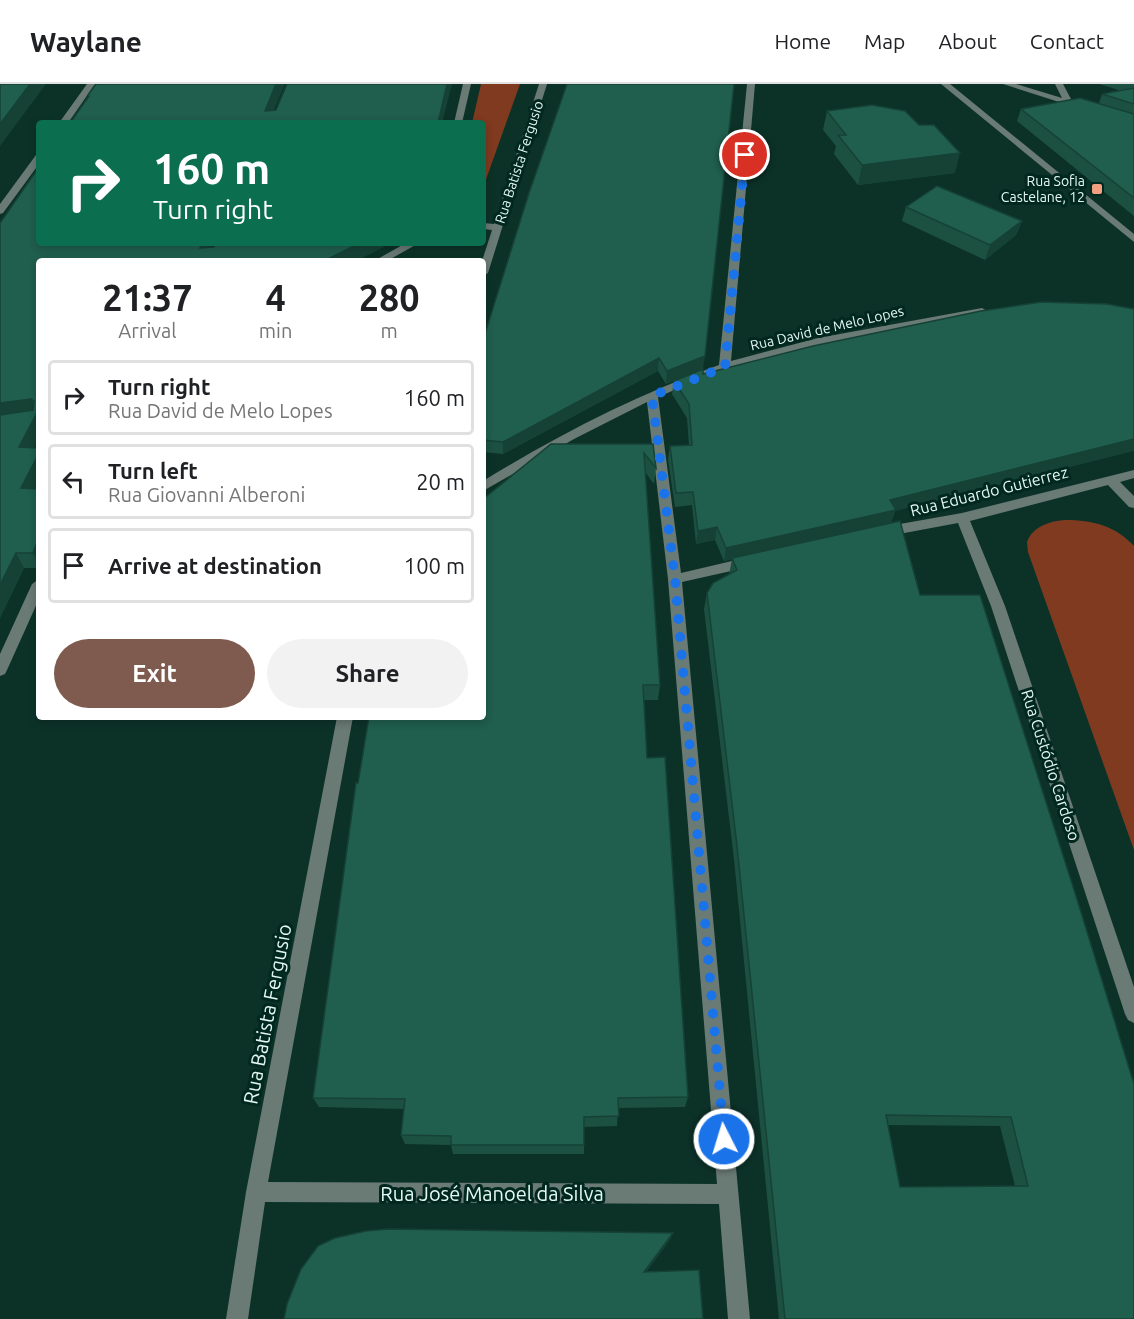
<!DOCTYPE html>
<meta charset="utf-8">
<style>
body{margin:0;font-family:Ubuntu,sans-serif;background:#f2f2f2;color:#202124;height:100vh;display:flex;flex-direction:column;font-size:22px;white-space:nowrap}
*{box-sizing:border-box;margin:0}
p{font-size:20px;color:#757577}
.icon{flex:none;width:33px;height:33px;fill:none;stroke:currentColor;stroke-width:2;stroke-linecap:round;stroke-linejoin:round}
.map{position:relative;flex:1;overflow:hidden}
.drawer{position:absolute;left:36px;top:174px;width:450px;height:462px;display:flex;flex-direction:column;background:#fff;border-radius:6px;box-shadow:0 3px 9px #0003}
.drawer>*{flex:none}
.banner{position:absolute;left:36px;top:36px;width:450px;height:126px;border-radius:6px;box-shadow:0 3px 9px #0003;background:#0b6e4f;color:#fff;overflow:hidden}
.pin{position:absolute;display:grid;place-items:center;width:51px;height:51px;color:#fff;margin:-26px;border:3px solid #fff;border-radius:50%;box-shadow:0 2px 6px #0007}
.me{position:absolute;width:66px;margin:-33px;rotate:355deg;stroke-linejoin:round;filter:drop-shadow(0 0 4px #0008)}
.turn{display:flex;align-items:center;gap:21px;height:126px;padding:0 18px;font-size:27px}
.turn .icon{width:78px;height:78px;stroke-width:2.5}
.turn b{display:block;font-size:42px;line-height:51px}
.eta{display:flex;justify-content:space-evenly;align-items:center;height:102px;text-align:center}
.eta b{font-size:36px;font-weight:700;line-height:42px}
.primary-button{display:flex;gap:12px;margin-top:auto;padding:12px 18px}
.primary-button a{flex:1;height:69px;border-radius:36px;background:#7f5a4e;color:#fff;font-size:24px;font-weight:700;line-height:69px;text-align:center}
.primary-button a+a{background:#f2f2f2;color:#202124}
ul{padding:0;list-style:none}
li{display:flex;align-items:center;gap:18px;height:75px;margin:0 12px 9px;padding:0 6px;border:3px solid #e0e0e0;border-radius:6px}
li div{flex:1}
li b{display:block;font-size:22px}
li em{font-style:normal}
header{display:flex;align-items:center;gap:36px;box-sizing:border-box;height:84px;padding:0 30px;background:#fff;border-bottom:2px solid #e0e0e0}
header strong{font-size:28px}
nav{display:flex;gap:33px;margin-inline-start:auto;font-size:21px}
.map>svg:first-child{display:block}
</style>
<header>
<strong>Waylane</strong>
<nav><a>Home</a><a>Map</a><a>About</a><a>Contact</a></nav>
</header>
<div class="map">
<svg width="1134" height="1235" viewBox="0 0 1134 1235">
<rect width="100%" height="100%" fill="#0c3228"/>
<path fill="#7f3a1f" d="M 481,0 L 520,0 L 483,104 L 483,39 L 472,39 Z
M 1066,436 C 1092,436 1116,442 1134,462 L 1134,766 L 1028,468 L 1027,458 C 1033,442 1050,437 1066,436 Z"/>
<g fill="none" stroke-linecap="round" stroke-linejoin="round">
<path fill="#6a7a75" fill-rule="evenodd" d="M 87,0 L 95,0 L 68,39 L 59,39 Z
M 463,0 L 471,0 L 462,39 L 454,39 Z
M 539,0 L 547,0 L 488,189 L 483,192 L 482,177 L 492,146 L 483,145 L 483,139 L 494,140 Z
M 747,0 L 755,0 L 731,277 L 818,254 L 982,224 L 987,227 L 982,230 C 872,249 760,267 658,313 L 681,489 L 749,473 L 756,478 L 749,483 L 682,498 L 750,1235 L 728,1235 L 719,1120 L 265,1118 L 248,1235 L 226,1235 L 246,1108 L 337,633 L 353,633 L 268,1098 L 717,1100 L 668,495 L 647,318 L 574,355 L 483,407 L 483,397 C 558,351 636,311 719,281 Z
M 941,0 L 950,0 L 1134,150 L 1134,158 Z
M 1003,0 L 1016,0 L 1062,14 L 1055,0 L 1063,0 L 1072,17 L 1088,23 L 1081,25 Z
M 39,70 L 39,80 L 3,129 L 0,130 L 0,120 L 36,71 Z
M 406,159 L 419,159 L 387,177 L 374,177 Z
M 1134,386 L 1134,394 L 1120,398 L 1134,412 L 1134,424 L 1129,423 L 1108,401 L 970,437 L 1005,522 L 1134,903 L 1134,939 L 1128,936 L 1125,930 L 991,522 L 958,439 L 883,453 L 876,448 L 883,443 L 962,429 Z
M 39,495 L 39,515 L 7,586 L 5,590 L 0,592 L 0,570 L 32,500 Z"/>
</g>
<path fill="#1c5142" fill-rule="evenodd" d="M 1099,0 L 1134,0 L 1134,132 L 1017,37 L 1021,25 L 1099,19 L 1102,10 L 1119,6 Z
M 827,27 L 955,89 L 858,101 L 834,70 L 836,62 L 823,46 Z
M 529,109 L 703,285 L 666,300 L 658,287 L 503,370 L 483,368 L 483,256 Z
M 906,123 L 1022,137 L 1016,151 L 985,176 L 902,137 Z
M 0,139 L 212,159 L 210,163 L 214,163 L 215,159 L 391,159 L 356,177 L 39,177 L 39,354 L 34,364 L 39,369 L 39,399 L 36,405 L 39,405 L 39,484 L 24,484 L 0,534 Z
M 703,290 L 895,427 L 891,439 L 920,511 L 1134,1235 L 779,1235 L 734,775 L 704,525 L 707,509 L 729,491 L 732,475 L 724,477 L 715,456 L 696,460 L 692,421 L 675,423 L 668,375 L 670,362 L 689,361 L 687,334 L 672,310 L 674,297 ZM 888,1041 L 1000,1042 L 1015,1102 L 900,1103 Z
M 653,360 L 656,384 L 654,400 L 645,388 L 660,601 L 658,616 L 644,616 L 647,674 L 688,1013 L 685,1023 L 618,1024 L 617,1042 L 584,1043 L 584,1070 L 453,1070 L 451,1061 L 405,1060 L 401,1051 L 404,1025 L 319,1023 L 313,1014 L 358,699 L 483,415 Z"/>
<path fill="#164236" d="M 30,0 L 46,0 L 0,62 L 0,40 Z
M 276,0 L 285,0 L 268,39 L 265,27 Z
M 447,0 L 452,0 L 442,39 L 438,39 Z
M 960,69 L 955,89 L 858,101 L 862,81 Z
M 1022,137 L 1016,151 L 985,176 L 990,161 Z
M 202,159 L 212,159 L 205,177 L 200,164 Z
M 360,159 L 391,159 L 356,177 L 324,177 Z
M 705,272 L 703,285 L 666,300 L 667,287 Z
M 659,274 L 658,287 L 503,370 L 503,358 Z
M 31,315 L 38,328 L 39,325 L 39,354 L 27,378 L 0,335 L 0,319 Z
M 1134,355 L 1134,367 L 895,427 L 891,440 L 724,477 L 726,464 L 890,416 Z
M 39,369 L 39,399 L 29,419 L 21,404 Z
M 717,443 L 715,456 L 696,460 L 698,447 Z
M 39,453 L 39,480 L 33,469 Z
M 16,469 L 24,484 L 0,534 L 0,501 Z
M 673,1149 L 670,1156 L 642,1194 L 644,1188 Z"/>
<path fill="#205e4d" stroke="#164236" stroke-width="1.5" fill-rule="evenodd" d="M 0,0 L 30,0 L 0,40 Z
M 96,0 L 276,0 L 265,27 L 276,26 L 287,0 L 447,0 L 438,39 L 70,39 L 89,12 L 88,11 Z
M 567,0 L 734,0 L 705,272 L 667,287 L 659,274 L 503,358 L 483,356 L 483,256 L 529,109 Z
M 1134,4 L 1134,20 L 1102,10 Z
M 1080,14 L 1134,30 L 1134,114 L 1021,25 Z
M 872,21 L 905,27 L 919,41 L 934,41 L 960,69 L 862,81 L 838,51 L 846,51 L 827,27 Z
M 39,83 L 39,159 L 202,159 L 200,164 L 214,163 L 215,159 L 360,159 L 324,177 L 39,177 L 39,325 L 19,363 L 39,364 L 39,369 L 21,404 L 39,405 L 39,453 L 33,469 L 16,469 L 0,501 L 0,331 L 33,326 L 34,317 L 31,315 L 0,319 L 0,139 Z
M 937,102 L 1022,137 L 990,161 L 906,123 Z
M 1041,218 L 1107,220 L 1134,225 L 1134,355 L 890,416 L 896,426 L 726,464 L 717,443 L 698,447 L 693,408 L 676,409 L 670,362 L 692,361 L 689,320 L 674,297 L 703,285 L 703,290 L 813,262 L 981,227 Z
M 551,360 L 653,360 L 656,384 L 644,369 L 660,601 L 643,601 L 647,674 L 665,673 L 688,1013 L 618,1014 L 619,1032 L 584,1033 L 584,1061 L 451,1061 L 451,1052 L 401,1051 L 405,1015 L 313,1014 L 356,699 L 358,699 L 369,633 L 483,633 L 483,415 Z
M 900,437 L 920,511 L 980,511 L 1076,812 L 1134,1000 L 1134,1235 L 785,1235 L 737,762 L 707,509 L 713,499 L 737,486 L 732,474 ZM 886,1031 L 1011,1033 L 1028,1102 L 900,1103 Z
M 389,1145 L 673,1149 L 644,1188 L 699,1186 L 703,1235 L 284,1235 L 287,1220 L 301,1185 L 318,1162 L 335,1154 L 366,1147 Z"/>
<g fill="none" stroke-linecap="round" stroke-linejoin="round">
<path stroke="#1a73e8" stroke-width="10" stroke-dasharray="0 18" d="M 724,1055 L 675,495 L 652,312 L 725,283 L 745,71"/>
</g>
<rect fill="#f3a081" stroke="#01281f" stroke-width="2" x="1091" y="99" width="12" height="12" rx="3"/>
<g text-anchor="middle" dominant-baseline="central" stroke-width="6" stroke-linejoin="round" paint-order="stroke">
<g font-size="14" fill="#e4f8f1" stroke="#01281f">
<text transform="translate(519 78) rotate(-72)">Rua Batista Fergusio</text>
<text transform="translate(827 244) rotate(-13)">Rua David de Melo Lopes</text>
</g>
<g font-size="14" fill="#e4f8f1" stroke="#01281f" text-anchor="end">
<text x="1085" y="97">Rua Sofia<tspan x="1085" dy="16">Castelane, 12</tspan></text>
</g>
<g font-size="16" fill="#e4f8f1" stroke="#01281f">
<text transform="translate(989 407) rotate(-14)">Rua Eduardo Gutierrez</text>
<text transform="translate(1051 681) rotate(72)">Rua Custódio Cardoso</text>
</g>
<g font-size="20" fill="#e4f8f1" stroke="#01281f">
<text transform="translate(267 930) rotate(-79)">Rua Batista Fergusio</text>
<text x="492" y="1109">Rua José Manoel da Silva</text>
</g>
</g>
</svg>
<div class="pin" style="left:745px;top:71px;background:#d93025"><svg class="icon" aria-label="arrive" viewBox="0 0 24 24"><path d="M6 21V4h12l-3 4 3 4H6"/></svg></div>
<svg class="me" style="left:724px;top:1055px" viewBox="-20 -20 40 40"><circle r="17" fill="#1a73e8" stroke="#fff" stroke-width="3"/><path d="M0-11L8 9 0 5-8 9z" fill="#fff"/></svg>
<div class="banner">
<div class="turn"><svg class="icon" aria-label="right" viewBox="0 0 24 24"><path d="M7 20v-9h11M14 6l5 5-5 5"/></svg><div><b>160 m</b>Turn right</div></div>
</div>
<section class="drawer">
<div class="eta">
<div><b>21:37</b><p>Arrival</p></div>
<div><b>4</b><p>min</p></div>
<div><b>280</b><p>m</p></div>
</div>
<ul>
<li><svg class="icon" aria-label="right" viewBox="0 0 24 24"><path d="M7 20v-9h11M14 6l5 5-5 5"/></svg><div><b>Turn right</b><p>Rua David de Melo Lopes</p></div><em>160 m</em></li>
<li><svg class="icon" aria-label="left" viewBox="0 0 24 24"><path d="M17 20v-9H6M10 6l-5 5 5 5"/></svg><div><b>Turn left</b><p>Rua Giovanni Alberoni</p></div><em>20 m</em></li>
<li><svg class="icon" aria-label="arrive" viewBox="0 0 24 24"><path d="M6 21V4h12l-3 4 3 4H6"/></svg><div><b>Arrive at destination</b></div><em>100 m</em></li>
</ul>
<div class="primary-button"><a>Exit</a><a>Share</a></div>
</section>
</div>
